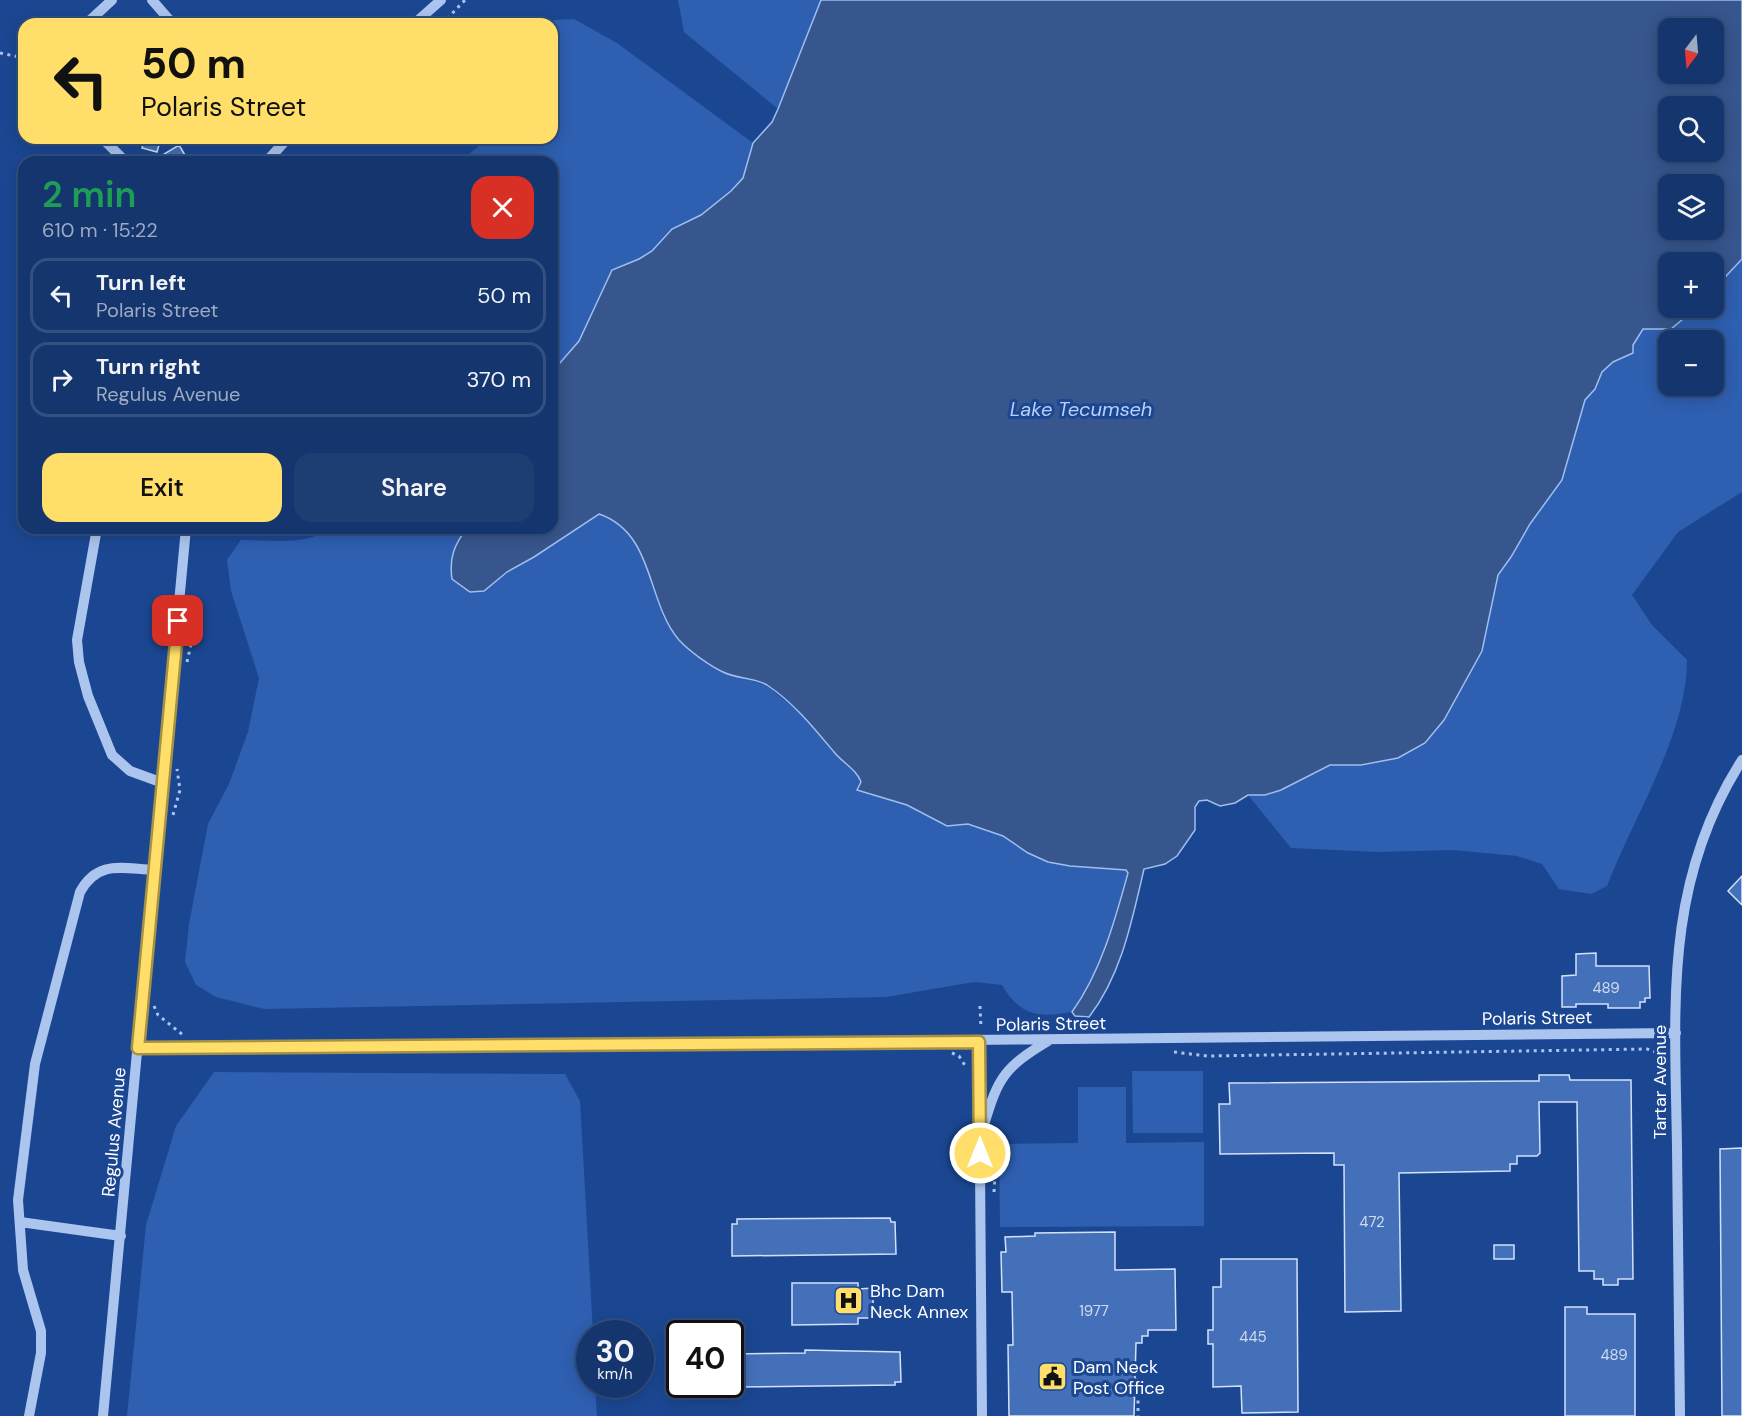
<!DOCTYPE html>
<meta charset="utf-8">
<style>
body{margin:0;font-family:"DM Sans",sans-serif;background:#1d3d73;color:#f1f3f6;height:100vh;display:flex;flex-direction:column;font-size:22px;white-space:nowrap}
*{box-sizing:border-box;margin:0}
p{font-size:20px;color:#9dabc2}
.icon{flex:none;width:33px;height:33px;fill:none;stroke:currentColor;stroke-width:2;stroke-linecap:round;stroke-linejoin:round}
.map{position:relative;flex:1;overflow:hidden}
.side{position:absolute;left:18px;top:156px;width:540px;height:378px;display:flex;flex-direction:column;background:#14356e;border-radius:18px;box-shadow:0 3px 15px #0003,0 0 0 2px #335081}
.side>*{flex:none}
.banner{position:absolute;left:18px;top:18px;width:540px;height:126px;border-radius:18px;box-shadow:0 3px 15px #0003,0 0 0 2px #335081;background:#ffdf69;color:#111;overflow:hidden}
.needle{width:39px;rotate:196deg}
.tools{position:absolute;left:1658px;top:18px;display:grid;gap:12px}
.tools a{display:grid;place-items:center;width:66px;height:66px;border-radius:12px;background:#14356e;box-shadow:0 3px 15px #0003,0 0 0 2px #335081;font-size:30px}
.speed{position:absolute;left:576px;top:1320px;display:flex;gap:12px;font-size:30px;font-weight:700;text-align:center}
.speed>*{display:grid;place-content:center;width:78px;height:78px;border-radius:50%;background:#14356e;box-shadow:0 3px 15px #0003,0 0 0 2px #335081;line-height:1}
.speed small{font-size:15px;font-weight:400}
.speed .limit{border:3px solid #111;border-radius:9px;background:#fff;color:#111}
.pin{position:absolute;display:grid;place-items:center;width:51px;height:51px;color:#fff;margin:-26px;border-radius:12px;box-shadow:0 3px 9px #0006}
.me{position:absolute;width:66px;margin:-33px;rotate:0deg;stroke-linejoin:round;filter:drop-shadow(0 0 4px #0008)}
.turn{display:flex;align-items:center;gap:21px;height:126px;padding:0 24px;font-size:27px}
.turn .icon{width:78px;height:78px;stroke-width:2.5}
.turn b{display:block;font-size:42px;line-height:51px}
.round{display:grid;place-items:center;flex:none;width:63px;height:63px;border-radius:18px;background:#1d3d73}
.summary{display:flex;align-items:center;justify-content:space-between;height:102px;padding:0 24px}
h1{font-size:36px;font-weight:600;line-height:45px;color:#1e9e55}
.button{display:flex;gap:12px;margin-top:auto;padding:12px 24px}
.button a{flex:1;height:69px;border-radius:18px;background:#ffdf69;color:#111;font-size:24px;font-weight:600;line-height:69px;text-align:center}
.button a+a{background:#1d3d73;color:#f1f3f6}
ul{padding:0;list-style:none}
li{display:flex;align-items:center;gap:18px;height:75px;margin:0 12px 9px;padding:0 12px;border:3px solid #335081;border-radius:18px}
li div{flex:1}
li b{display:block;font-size:22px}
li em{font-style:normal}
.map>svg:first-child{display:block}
</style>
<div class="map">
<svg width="1742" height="1416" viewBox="0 0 1742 1416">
<rect width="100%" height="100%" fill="#1b4792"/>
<path fill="#2e5fb0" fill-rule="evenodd" d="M 678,0 L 821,0 L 778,109 L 684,32 Z
M 574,19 L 617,43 L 753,143 L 743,178 L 731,191 L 701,215 L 672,229 L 652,251 L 639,259 L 612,270 L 579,341 L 552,372 L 552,162 L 460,162 L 488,138 L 552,138 L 552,24 L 554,20 Z
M 1742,259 L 1742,492 L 1678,532 L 1632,595 L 1652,625 L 1687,660 C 1687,734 1634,816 1607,886 L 1591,894 L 1559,889 L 1542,864 L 1517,856 L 1452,850 L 1379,852 L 1291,848 L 1248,795 L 1265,795 L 1281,790 L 1330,765 L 1361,765 L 1398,758 L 1425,743 L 1444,720 L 1482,651 L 1498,575 L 1511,557 L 1530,524 L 1585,400 C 1597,388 1595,381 1603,371 C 1611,362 1623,358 1633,353 L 1633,345 L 1643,329 L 1671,329 L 1696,308 L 1713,308 L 1713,290 ZM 1668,340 L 1713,340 L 1713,386 L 1668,386 Z
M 599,514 L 623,527 L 642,552 L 663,617 L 723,672 L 766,685 L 802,714 L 837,756 L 859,776 L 861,782 L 857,790 L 907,805 L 947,826 L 968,824 L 1003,836 L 1028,853 L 1070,866 L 1126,870 L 1128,873 C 1115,920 1101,972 1072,1012 C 1038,1018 1020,1016 1002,985 L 974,982 L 886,997 L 264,1009 L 216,997 L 196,985 L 185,962 L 189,924 L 208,824 L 229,784 L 248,732 L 259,678 L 231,591 L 227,560 L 241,540 C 267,540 310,546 329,528 L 467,528 L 454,548 L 484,591 C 519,561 561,540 599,514 Z
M 1132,1071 L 1203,1071 L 1203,1133 L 1133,1133 Z
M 214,1072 L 565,1074 L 580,1101 L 593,1333 L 590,1334 L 590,1384 L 595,1385 L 597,1416 L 127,1416 L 146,1225 L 176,1126 Z
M 1078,1087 L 1126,1087 L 1126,1143 L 1204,1142 L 1204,1226 L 1000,1227 L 999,1144 L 1078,1143 Z"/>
<path fill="#37568d" stroke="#9fbff1" stroke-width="1.5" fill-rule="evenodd" d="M 821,0 L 1742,0 L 1742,259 L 1713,290 L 1713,262 L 1668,262 L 1668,308 L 1696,308 L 1671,329 L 1643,329 L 1633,345 L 1633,353 L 1613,362 L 1602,372 L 1595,389 L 1585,400 L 1562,480 L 1530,524 L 1511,557 L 1498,575 L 1482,651 L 1444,720 L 1425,743 L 1398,758 L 1361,765 L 1330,765 L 1281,790 L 1265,795 L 1248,795 L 1235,803 L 1220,806 L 1207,800 L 1199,801 L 1195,807 L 1195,830 L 1177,856 L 1165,864 L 1144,869 C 1132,920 1122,974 1089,1017 L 1075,1016 L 1072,1012 C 1101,972 1115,920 1128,873 L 1126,870 L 1070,866 L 1048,862 L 1028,853 L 1003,836 L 968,824 L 947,826 L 907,805 L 857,790 L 861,782 C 857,770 843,763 834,752 C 814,728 794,703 767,685 C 753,677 737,679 723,672 C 710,666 689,651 679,640 C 646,602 655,533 599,514 L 534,557 L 507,572 L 484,591 L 470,592 L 452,579 C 449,558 454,545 467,528 L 552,528 L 552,372 L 579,341 L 612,270 L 639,259 L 652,251 L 672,229 L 701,215 L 731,191 L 743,178 L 753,143 L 772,122 L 778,109 ZM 1668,28 L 1713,28 L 1713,74 L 1668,74 ZM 1713,106 L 1713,152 L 1668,152 L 1668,106 ZM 1713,184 L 1713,230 L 1668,230 L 1668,184 Z"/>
<path fill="#4470b9" stroke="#d2e1fa" stroke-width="1.5" d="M 145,138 L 161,138 L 157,152 L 142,148 Z
M 179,145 L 189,162 L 151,162 Z
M 1742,876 L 1742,905 L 1728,891 Z
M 1596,953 L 1596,966 L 1649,966 L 1650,998 L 1645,998 L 1645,1002 L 1640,1002 L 1640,1008 L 1608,1008 L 1608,1004 L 1576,1004 L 1576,1007 L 1562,1007 L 1562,976 L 1576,975 L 1576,954 Z
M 1539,1075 L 1569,1075 L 1570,1080 L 1631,1080 L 1633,1279 L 1618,1279 L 1618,1285 L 1603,1285 L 1603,1279 L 1594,1279 L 1594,1271 L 1579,1271 L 1577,1102 L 1539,1102 L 1540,1153 L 1537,1156 L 1517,1156 L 1517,1164 L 1510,1164 L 1510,1171 L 1399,1173 L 1401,1311 L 1345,1312 L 1344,1165 L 1334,1165 L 1334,1153 L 1220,1154 L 1219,1104 L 1230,1104 L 1229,1083 L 1539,1081 Z
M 1742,1148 L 1742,1416 L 1722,1416 L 1720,1149 Z
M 890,1218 L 891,1222 L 895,1222 L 896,1254 L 732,1256 L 732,1224 L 737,1224 L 737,1219 Z
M 1115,1232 L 1115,1270 L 1175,1269 L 1176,1330 L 1148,1330 L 1148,1336 L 1142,1336 L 1142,1343 L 1136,1343 L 1134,1416 L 1009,1416 L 1008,1345 L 1013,1345 L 1012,1292 L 1002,1292 L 1001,1252 L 1006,1252 L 1005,1237 L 1035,1236 L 1035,1233 Z
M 1494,1245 L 1514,1245 L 1514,1259 L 1494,1259 Z
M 1221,1259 L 1297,1259 L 1298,1412 L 1242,1413 L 1241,1386 L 1213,1387 L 1213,1344 L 1208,1344 L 1208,1330 L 1213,1330 L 1213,1287 L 1221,1287 Z
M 792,1283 L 858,1283 L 858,1289 L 873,1288 L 873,1318 L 858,1318 L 858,1324 L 792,1325 Z
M 1565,1307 L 1587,1307 L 1587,1314 L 1635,1314 L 1635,1416 L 1565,1416 Z
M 805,1350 L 900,1352 L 901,1382 L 895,1382 L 895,1385 L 819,1386 L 735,1387 L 735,1384 L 730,1384 L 730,1354 L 805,1353 Z"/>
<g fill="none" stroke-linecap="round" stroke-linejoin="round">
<path stroke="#acc5ef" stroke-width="3" stroke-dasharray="3 4.5" stroke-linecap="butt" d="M 442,24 L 465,0
M 0,53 L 24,58
M 187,662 L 194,631 L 193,606
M 173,815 L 180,790 L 177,769
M 154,1006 L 158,1015 L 183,1035
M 980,1006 L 981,1028
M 1174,1052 L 1207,1056 L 1647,1049 L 1654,1051 L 1662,1062
M 952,1053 L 959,1056 L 966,1067
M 994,1192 L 998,1127
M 1138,1363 L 1138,1416"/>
<path stroke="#acc5ef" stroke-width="10" d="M 152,0 L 173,24
M 86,24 L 112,0
M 414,24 L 441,0
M 102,138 L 126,162
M 266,162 L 288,138
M 97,528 L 77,640 L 79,662 L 88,696 L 112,755 L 130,771 L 163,783
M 979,1042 L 982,1416
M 138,1048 L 1676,1033
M 984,1125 C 998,1077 1005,1067 1048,1041
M 20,1222 L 121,1236
M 29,1416 L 41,1353 L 41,1331 L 23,1270 L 18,1200 L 35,1064 L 80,892 C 98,859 123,869 155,870
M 103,1416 L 186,528
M 1680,1416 C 1679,1326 1678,1237 1677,1147 C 1675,1008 1663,883 1742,760"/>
</g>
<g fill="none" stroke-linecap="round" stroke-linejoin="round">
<defs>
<path id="route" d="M 178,621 L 138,1048 L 979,1042 L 980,1153"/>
</defs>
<use href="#route" stroke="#a69144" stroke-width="15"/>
<use href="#route" stroke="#ffdf69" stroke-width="10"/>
</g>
<defs>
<symbol id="hospital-square" viewBox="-11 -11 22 22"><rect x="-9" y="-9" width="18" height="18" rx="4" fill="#ffdf69" stroke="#1b4792"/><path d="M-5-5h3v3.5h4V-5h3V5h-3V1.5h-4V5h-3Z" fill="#111"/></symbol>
<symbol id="civic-square" viewBox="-11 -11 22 22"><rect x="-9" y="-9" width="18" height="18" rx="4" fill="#ffdf69" stroke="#1b4792"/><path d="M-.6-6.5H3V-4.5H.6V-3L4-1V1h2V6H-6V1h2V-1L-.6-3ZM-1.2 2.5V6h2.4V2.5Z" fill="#111"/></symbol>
</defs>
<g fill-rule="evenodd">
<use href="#hospital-square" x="832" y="1284" width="33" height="33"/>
<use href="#civic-square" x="1036" y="1360" width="33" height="33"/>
</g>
<g text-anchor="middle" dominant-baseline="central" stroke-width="6" stroke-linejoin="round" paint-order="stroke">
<g font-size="15" fill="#d0dbee">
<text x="1606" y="988">489</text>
<text x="1372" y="1222">472</text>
<text x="1094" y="1311">1977</text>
<text x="1253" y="1337">445</text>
<text x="1614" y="1355">489</text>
</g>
<g font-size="18" fill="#fff" stroke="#1b4792">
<text transform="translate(1537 1018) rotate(-1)">Polaris Street</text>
<text transform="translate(1051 1024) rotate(-1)">Polaris Street</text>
<text transform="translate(1660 1082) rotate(-90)">Tartar Avenue</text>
<text transform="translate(114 1132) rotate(-85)">Regulus Avenue</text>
</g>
<g font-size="18" fill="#fff" stroke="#1b4792" text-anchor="start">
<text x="870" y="1291">Bhc Dam<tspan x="870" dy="21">Neck Annex</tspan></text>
<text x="1073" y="1367">Dam Neck<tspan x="1073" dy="21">Post Office</tspan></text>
</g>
<g font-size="20" font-style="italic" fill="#b8d0f5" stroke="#1b4792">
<text x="1081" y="409">Lake Tecumseh</text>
</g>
</g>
</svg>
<div class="tools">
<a><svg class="needle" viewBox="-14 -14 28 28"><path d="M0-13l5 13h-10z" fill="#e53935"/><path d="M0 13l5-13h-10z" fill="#9dabc2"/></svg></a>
<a><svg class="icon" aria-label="search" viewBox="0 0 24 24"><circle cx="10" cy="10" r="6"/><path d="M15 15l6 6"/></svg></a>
<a><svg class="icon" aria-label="layers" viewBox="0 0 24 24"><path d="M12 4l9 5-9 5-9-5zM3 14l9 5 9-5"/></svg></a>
<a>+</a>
<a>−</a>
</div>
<div class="speed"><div>30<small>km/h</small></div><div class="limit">40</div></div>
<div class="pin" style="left:178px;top:621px;background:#d93025"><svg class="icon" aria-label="arrive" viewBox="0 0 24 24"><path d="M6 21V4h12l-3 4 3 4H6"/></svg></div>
<svg class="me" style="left:980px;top:1153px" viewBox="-20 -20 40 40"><circle r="17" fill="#ffdf69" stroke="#fff" stroke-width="3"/><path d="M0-11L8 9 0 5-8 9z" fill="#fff"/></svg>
<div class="banner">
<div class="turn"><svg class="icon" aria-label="left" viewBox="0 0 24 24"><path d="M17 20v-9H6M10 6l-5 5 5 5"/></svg><div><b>50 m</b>Polaris Street</div></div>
</div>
<section class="side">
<div class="summary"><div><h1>2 min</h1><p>610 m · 15:22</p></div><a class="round" style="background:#d93025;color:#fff"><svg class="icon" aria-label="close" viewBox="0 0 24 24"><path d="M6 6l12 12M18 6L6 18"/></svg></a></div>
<ul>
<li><svg class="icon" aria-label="left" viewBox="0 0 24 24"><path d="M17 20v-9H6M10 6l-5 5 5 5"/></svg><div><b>Turn left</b><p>Polaris Street</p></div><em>50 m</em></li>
<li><svg class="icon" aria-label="right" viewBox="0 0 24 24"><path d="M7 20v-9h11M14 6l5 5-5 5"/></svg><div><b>Turn right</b><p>Regulus Avenue</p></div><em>370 m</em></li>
</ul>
<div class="button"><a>Exit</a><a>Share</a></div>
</section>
</div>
